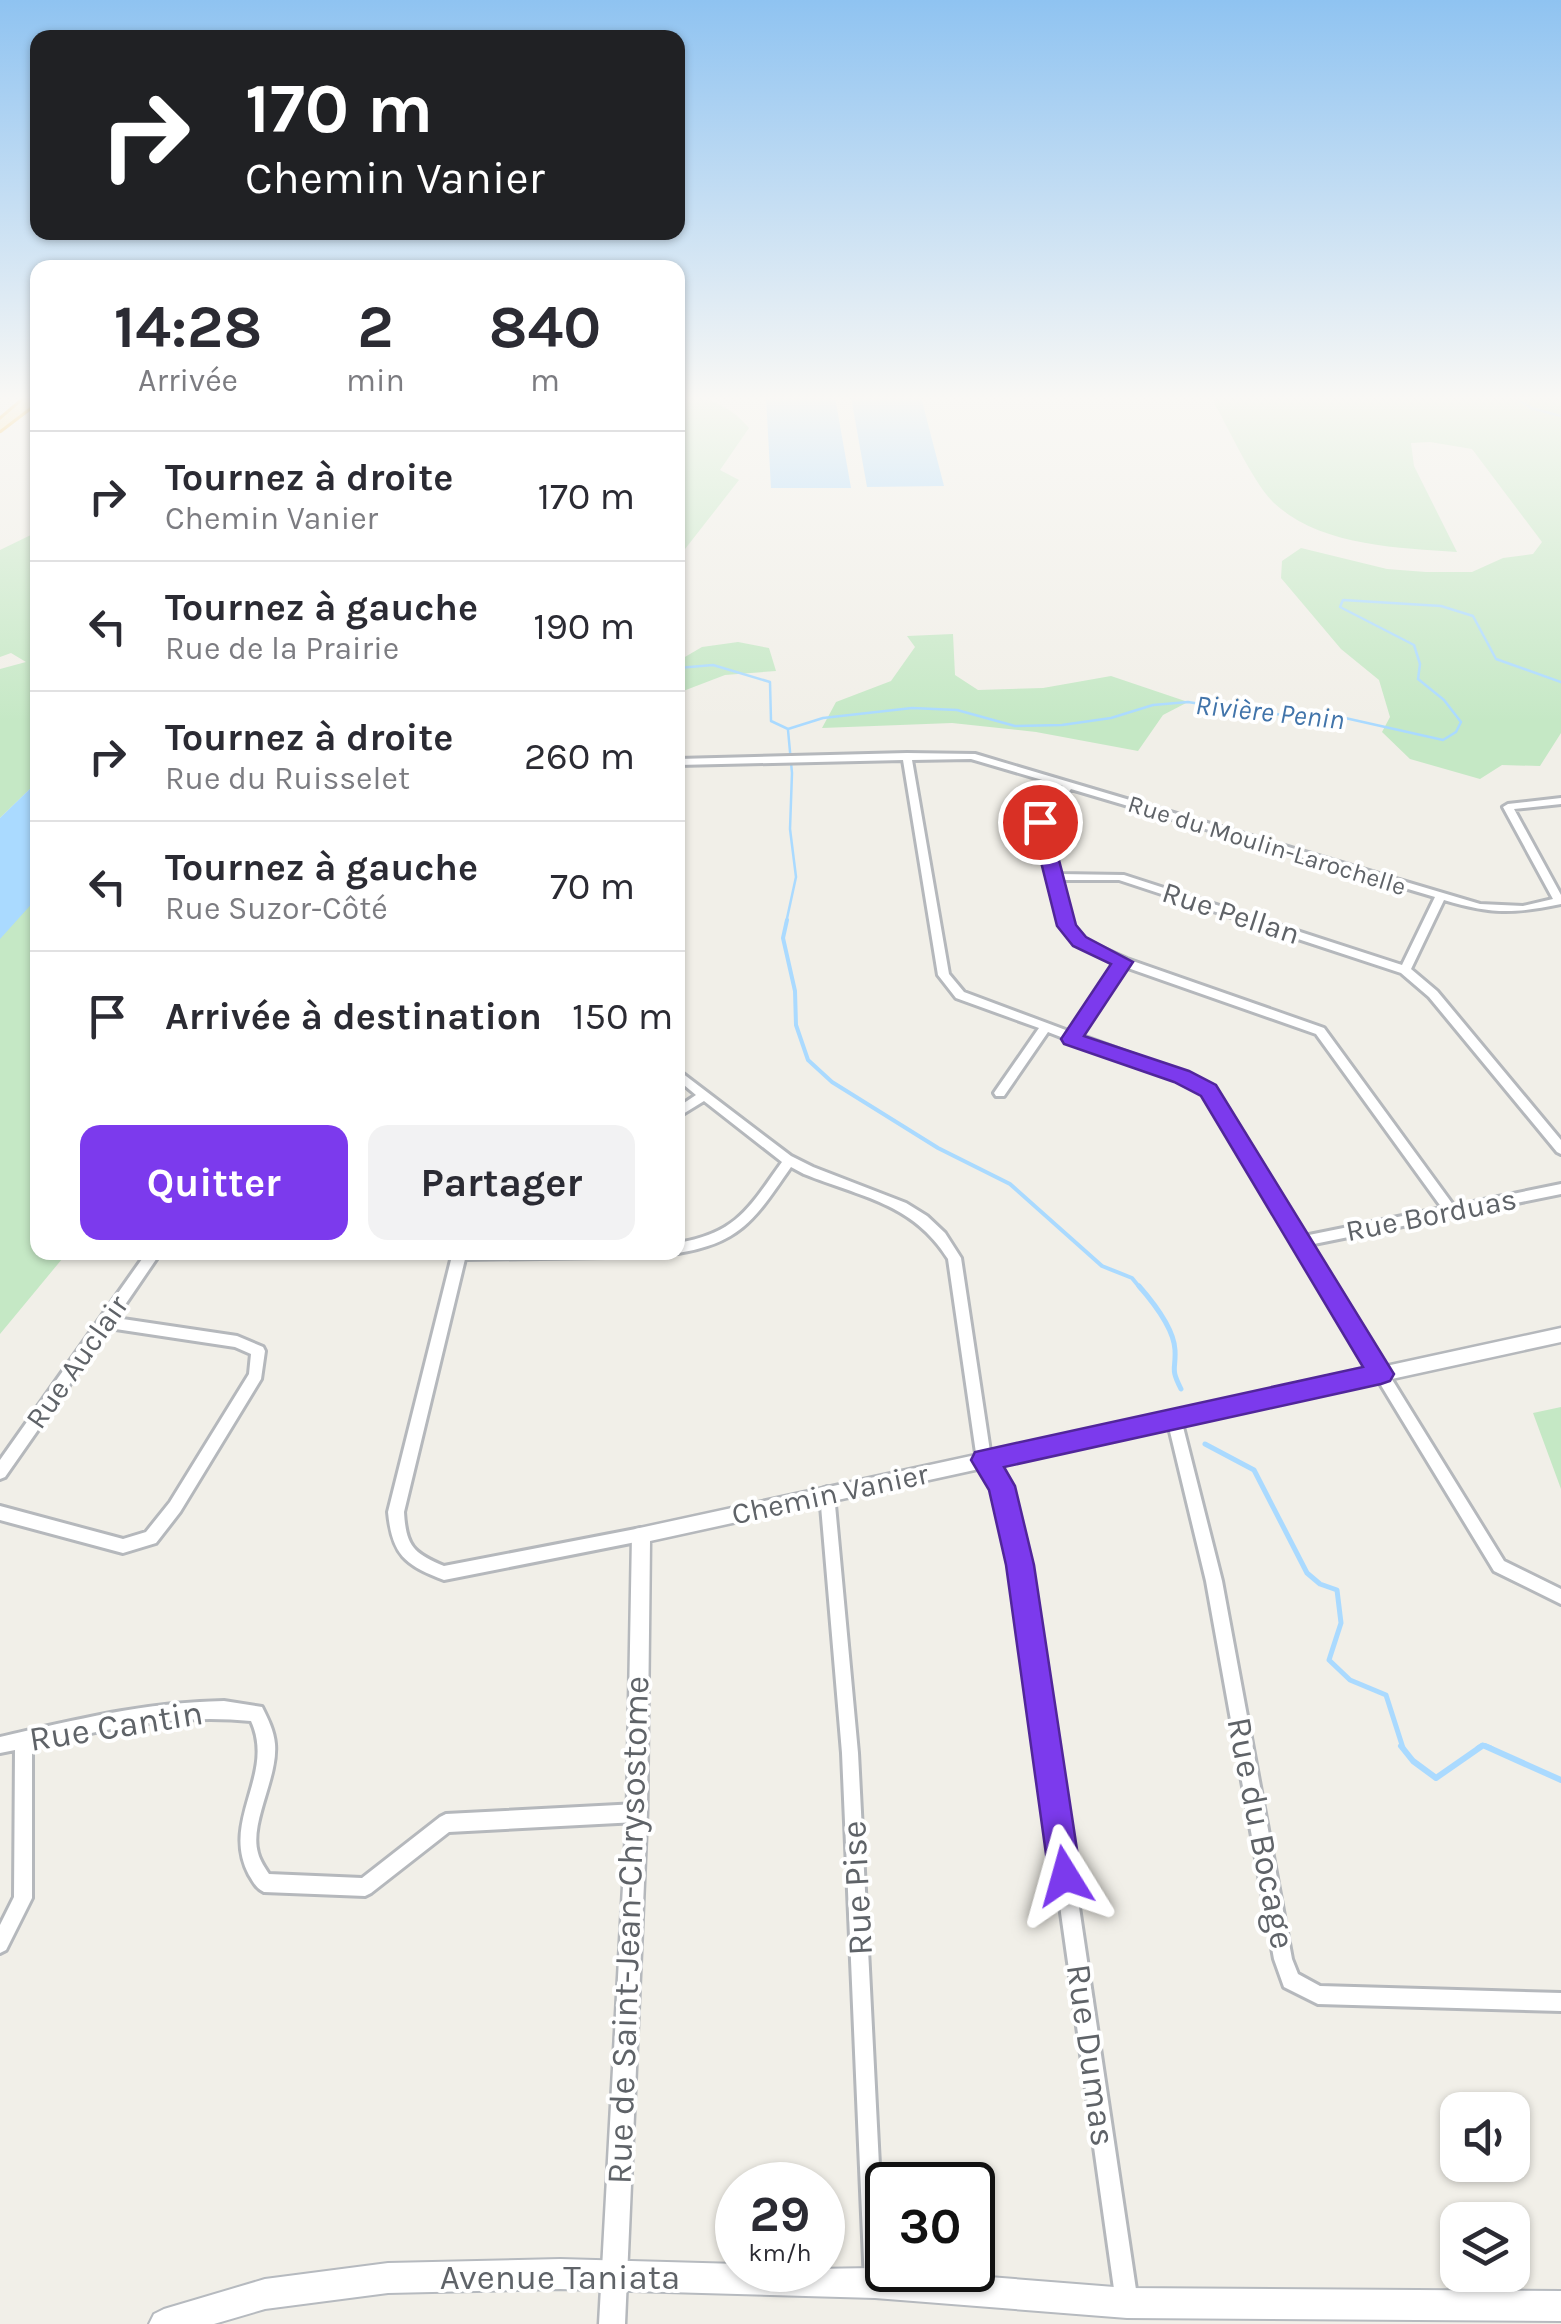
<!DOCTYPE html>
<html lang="fr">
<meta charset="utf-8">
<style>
body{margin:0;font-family:Karla,sans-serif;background:#f2f2f3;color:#2b2b33;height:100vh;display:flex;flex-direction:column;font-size:38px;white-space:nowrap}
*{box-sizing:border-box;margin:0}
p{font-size:32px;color:#7c7c81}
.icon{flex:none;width:55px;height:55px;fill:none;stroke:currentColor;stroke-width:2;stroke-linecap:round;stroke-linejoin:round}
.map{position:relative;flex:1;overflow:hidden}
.details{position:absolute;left:30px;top:260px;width:655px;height:1000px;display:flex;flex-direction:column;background:#fff;border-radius:20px;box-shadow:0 2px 8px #0004}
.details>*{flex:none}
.hud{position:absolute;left:30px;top:30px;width:655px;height:210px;border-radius:20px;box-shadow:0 2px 8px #0004;background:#202124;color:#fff;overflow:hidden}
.buttons{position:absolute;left:1440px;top:2092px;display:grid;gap:20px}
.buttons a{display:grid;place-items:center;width:90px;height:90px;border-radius:20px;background:#fff;box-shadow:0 2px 8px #0004;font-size:50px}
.speed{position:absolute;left:715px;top:2162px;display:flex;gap:20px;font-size:50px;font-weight:700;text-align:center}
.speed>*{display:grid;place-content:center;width:130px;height:130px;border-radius:50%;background:#fff;box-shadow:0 2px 8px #0004;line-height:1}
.speed small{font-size:25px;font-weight:400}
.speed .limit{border:5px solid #111;border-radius:15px;background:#fff;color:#111}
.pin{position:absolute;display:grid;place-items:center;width:85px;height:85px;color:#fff;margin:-42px;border:5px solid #fff;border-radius:50%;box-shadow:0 2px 10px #0007}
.me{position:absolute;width:110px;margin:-55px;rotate:352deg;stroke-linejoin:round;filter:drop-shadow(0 0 8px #0008)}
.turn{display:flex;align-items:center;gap:35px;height:210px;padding:0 50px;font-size:45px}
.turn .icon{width:130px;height:130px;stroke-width:2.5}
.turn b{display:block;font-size:70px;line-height:85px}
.eta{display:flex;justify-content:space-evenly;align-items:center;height:170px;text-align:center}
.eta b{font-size:60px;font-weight:700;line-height:70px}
.cta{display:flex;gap:20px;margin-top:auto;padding:20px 50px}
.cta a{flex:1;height:115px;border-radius:20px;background:#7c3aed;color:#fff;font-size:40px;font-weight:700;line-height:115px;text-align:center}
.cta a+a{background:#f2f2f3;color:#2b2b33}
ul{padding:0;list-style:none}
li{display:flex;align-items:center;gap:30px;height:130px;padding:0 50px;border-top:2px solid #e1e1e2}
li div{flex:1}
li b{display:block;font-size:38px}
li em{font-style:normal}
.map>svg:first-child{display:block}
</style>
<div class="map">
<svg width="1561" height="2324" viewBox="0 0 1561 2324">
<rect width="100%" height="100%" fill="#f1efe8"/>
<path fill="#c5e8c5" d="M 678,397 C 707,397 729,404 749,428 L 720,470 L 739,480 L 678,558 Z
M 1211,397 L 1561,397 L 1561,733 L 1540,766 L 1502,765 L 1480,779 L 1410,759 L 1382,732 L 1390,717 L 1379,680 L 1341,649 L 1281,578 L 1282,561 L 1301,548 L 1387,569 L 1426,572 L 1472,572 L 1503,558 L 1533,554 L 1542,542 L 1472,449 L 1430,442 L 1411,443 L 1414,466 L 1457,552 C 1398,548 1320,546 1274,503 C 1253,483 1227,425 1211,397 Z
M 37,532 L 37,782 L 0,818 L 0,669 L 26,662 L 11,653 L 0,657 L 0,550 Z
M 953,634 L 955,675 L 978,690 L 1043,688 L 1111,676 L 1188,702 L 1163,715 L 1138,751 L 1036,732 L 952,723 L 822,728 L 836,702 L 891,681 L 915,647 L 907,636 Z
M 738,642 L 769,648 L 776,671 L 725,675 L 678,693 L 678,661 L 702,647 Z
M 37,835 L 38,1252 L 67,1253 L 0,1334 L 0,873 Z
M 1561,1407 L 1561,1489 L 1533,1413 Z"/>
<path fill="#aadaff" d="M 766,397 L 835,397 L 851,488 L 771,488 Z
M 851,397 L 921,397 L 944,486 L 867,487 Z
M 37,782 L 37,898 L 0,939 L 0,818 Z"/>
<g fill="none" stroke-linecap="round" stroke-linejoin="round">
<path stroke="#aadaff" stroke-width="2.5" d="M 1514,397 L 1531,408 L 1561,416
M 678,668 L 713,665 L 770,682 L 771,721 L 788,729 L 823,718 L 912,708 L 957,710 L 1015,726 L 1062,725 L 1111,718 L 1153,705 L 1188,702 L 1271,715 L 1314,711 L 1443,740 L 1456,732 L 1461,722 L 1444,700 L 1418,679 L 1420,664 L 1414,645 L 1340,607 L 1343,600 L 1441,606 L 1473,616 L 1496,659 L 1561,682
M 786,923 L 796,877 L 790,829 L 792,773 L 788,730"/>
<path stroke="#aadaff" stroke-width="4" d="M 787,920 L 783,938 L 795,991 L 796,1025 L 808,1060 L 832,1082 L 938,1148 L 1010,1184 L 1102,1266 L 1132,1278 L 1141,1289"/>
<path stroke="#aadaff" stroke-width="5" d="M 1139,1286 C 1153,1302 1174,1329 1175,1350 C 1176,1371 1170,1367 1181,1389
M 1205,1444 L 1254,1470 L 1307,1573 L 1320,1584 L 1337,1590 L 1341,1623 L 1329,1660 L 1350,1680 L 1386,1695 L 1403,1748
M 1478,1748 L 1483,1745 L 1491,1748"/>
<path stroke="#aadaff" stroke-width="6" d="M 1401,1746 L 1413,1761 L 1436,1778 L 1482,1746
M 1485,1746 L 1561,1780"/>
<defs>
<path id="minor" d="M 907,753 L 975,754 L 1480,904 L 1523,906 L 1553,899 L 1503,807 L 1508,804 L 1561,798 L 1561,804 L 1514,809 L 1561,895 L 1561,904 C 1513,914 1491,914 1444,900 L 1411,969 L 1437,991 L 1561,1140 L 1561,1154 L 1557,1152 L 1429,997 L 1401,973 L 1119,880 L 1060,880 L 1072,925 L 1084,940 L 1127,959 L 1324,1028 L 1454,1206 L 1561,1184 L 1561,1194 L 1309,1245 L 1504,1561 L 1561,1589 L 1561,1604 L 1494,1571 L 1204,1094 L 1178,1080 L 1075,1042 L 1068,1042 L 1066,1039 L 1048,1032 L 1004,1096 L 996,1096 L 994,1093 L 996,1090 L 1039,1028 L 956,998 L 938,975 L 903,760 L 678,765 L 678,759 ZM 971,759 L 1063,786 L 1035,822 L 1062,926 L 1076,944 L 1117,963 L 1071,1032 L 964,992 L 949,974 L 912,760 ZM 1071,789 L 1435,897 L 1402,965 L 1124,875 L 1059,874 L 1045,822 ZM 1125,967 L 1316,1034 L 1442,1208 L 1304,1236 L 1212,1088 L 1186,1074 L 1080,1035 Z
M 678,1070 L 791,1156 L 813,1167 L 906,1203 L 927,1216 L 945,1233 L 961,1258 L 991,1458 L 1008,1486 L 1028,1565 L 1138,2303 L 1134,2310 L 1127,2314 L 1120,2310 L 1116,2303 L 1012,1565 L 994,1488 L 977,1460 L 948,1259 C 913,1203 861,1197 804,1174 L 791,1167 C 756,1217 742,1243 678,1253 L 676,1252 L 678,1243 C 737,1233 749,1208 782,1162 L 704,1101 L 678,1117 L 678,1107 L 696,1095 L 678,1080 Z
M 147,1252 L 161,1252 L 116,1318 L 237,1336 L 263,1347 L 265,1351 L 261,1379 L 180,1512 L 156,1543 L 123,1553 L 0,1520 L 0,1506 L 123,1539 L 146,1532 L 170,1502 L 249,1374 L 251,1354 L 235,1347 L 109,1328 L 5,1477 L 0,1479 L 0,1460 Z
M 453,1252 L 612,1252 L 606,1257 L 465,1259 L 404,1512 C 406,1546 413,1553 444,1566 L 641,1528 L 646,1530 L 649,1535 L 646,1540 L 444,1580 C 405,1565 392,1555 388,1512 Z
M 1174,1413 L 1179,1415 L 1181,1419 L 1222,1581 L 1292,1959 L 1298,1974 L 1320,1986 L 1561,1993 L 1561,2011 L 1318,2004 L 1284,1987 L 1274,1959 L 1206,1581 L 1167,1419 L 1169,1415 Z
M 827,1487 L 832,1489 L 834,1494 L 858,1753 L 885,2283 L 882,2290 L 875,2293 L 868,2290 L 865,2283 L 842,1753 L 820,1494 L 822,1489 Z
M 224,1701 L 262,1707 C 268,1719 274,1731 275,1744 C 278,1778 249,1823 258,1853 C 260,1861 265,1868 269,1874 L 362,1878 L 440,1817 L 446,1814 L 637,1804 L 643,1807 L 646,1813 L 643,1819 L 637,1822 L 449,1832 L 371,1893 L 365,1896 L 264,1892 C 256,1888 254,1883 249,1875 C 220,1820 276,1775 251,1721 C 176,1713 105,1729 32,1746 L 32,1898 L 6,1950 L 0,1953 L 0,1925 L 14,1897 L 15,1750 L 0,1753 L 0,1737 C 75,1720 147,1702 224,1701 Z"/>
<path id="tertiary" d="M 1561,1328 L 1561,1342 L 650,1541 L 647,1813 L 625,2324 L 599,2324 L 627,1813 L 632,1535 L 635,1529 Z"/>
<path id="secondary" d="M 560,2259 L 738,2264 L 738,2270 L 875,2268 L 1127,2288 L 1561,2291 L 1561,2321 L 1127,2318 L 875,2298 L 560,2289 L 388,2293 L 265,2309 L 214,2324 L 149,2324 L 154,2314 L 164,2309 L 265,2279 L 388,2263 Z"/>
<path id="motorway" d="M 27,397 L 38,397 L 38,401 L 0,430 L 0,420 Z"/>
</defs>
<use href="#minor" stroke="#b5b8bc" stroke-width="6"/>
<use href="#tertiary" stroke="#b5b8bc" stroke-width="5"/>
<use href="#secondary" stroke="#b6babf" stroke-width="4"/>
<use href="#motorway" stroke="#f9ab00" stroke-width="6"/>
<use href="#minor" fill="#fff" fill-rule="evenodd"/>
<use href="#tertiary" fill="#fff" fill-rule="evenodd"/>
<use href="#secondary" fill="#fff" fill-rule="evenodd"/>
<use href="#motorway" fill="#fde293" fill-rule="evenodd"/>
</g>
<linearGradient id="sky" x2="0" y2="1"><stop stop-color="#8fc3f1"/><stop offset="0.55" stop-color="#f9f8f5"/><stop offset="1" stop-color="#f9f8f5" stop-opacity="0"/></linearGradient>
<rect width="1561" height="723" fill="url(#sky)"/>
<path fill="#7c3aed" stroke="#51269a" stroke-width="2.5" d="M 1040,816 L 1049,822 L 1076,925 L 1086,937 L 1133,962 L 1084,1036 L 1189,1071 L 1216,1085 L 1394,1374 L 1390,1381 L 1381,1384 L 1004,1467 L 1015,1486 L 1034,1565 L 1081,1876 L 1077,1887 L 1065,1892 L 1054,1887 L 1049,1876 L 1006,1565 L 989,1490 L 971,1460 L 975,1452 L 1363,1367 L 1201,1096 L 1174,1082 L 1064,1044 L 1061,1039 L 1111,964 L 1073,946 L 1057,926 L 1031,822 Z"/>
<g text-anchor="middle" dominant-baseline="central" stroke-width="8" stroke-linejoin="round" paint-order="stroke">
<g font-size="25" fill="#5f6368" stroke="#fff">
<text transform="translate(1267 845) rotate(17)">Rue du Moulin-Larochelle</text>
</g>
<g font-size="28" font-style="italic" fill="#4174aa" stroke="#fff">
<text transform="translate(1270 712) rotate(6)">Rivière Penin</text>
</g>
<g font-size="30" fill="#5f6368" stroke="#fff">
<text transform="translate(1231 913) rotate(18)">Rue Pellan</text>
<text transform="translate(1431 1215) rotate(-11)">Rue Borduas</text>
<text transform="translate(77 1362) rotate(-55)">Rue Auclair</text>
<text transform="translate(830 1494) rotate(-12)">Chemin Vanier</text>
</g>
<g font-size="35" fill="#5f6368" stroke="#fff">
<text transform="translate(116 1726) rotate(-9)">Rue Cantin</text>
<text transform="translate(1261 1833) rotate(79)">Rue du Bocage</text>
<text transform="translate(857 1888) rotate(-93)">Rue Pise</text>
<text transform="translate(628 1930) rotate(-88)">Rue de Saint-Jean-Chrysostome</text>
<text transform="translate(1091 2055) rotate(82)">Rue Dumas</text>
<text x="560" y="2277">Avenue Taniata</text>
</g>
</g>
</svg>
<div class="buttons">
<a><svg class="icon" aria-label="sound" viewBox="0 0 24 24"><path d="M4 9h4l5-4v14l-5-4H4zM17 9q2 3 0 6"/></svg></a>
<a><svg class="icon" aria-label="layers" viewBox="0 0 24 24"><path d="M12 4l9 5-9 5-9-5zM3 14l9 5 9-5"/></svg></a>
</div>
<div class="speed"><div>29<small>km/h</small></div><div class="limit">30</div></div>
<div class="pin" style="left:1040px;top:822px;background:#d93025"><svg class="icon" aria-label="arrive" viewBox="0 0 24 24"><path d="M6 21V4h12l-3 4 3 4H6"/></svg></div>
<svg class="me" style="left:1065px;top:1876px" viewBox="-20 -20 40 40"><path d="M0-17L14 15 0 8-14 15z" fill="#7c3aed" stroke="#fff" stroke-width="4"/></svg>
<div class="hud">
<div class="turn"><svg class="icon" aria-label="right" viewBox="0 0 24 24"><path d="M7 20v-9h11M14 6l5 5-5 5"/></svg><div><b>170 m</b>Chemin Vanier</div></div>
</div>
<section class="details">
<div class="eta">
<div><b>14:28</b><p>Arrivée</p></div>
<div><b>2</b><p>min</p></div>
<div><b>840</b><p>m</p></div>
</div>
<ul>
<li><svg class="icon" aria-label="right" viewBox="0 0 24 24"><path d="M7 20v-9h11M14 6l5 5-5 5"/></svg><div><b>Tournez à droite</b><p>Chemin Vanier</p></div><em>170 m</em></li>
<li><svg class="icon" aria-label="left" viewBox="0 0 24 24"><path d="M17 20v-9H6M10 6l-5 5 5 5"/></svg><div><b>Tournez à gauche</b><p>Rue de la Prairie</p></div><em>190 m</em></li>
<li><svg class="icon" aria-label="right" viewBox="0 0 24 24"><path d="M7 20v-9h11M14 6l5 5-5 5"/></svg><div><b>Tournez à droite</b><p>Rue du Ruisselet</p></div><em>260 m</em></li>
<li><svg class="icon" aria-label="left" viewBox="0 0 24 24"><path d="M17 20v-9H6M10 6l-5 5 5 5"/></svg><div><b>Tournez à gauche</b><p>Rue Suzor-Côté</p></div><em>70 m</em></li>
<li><svg class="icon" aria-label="arrive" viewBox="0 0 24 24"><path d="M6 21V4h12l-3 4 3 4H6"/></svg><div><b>Arrivée à destination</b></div><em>150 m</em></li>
</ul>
<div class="cta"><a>Quitter</a><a>Partager</a></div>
</section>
</div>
